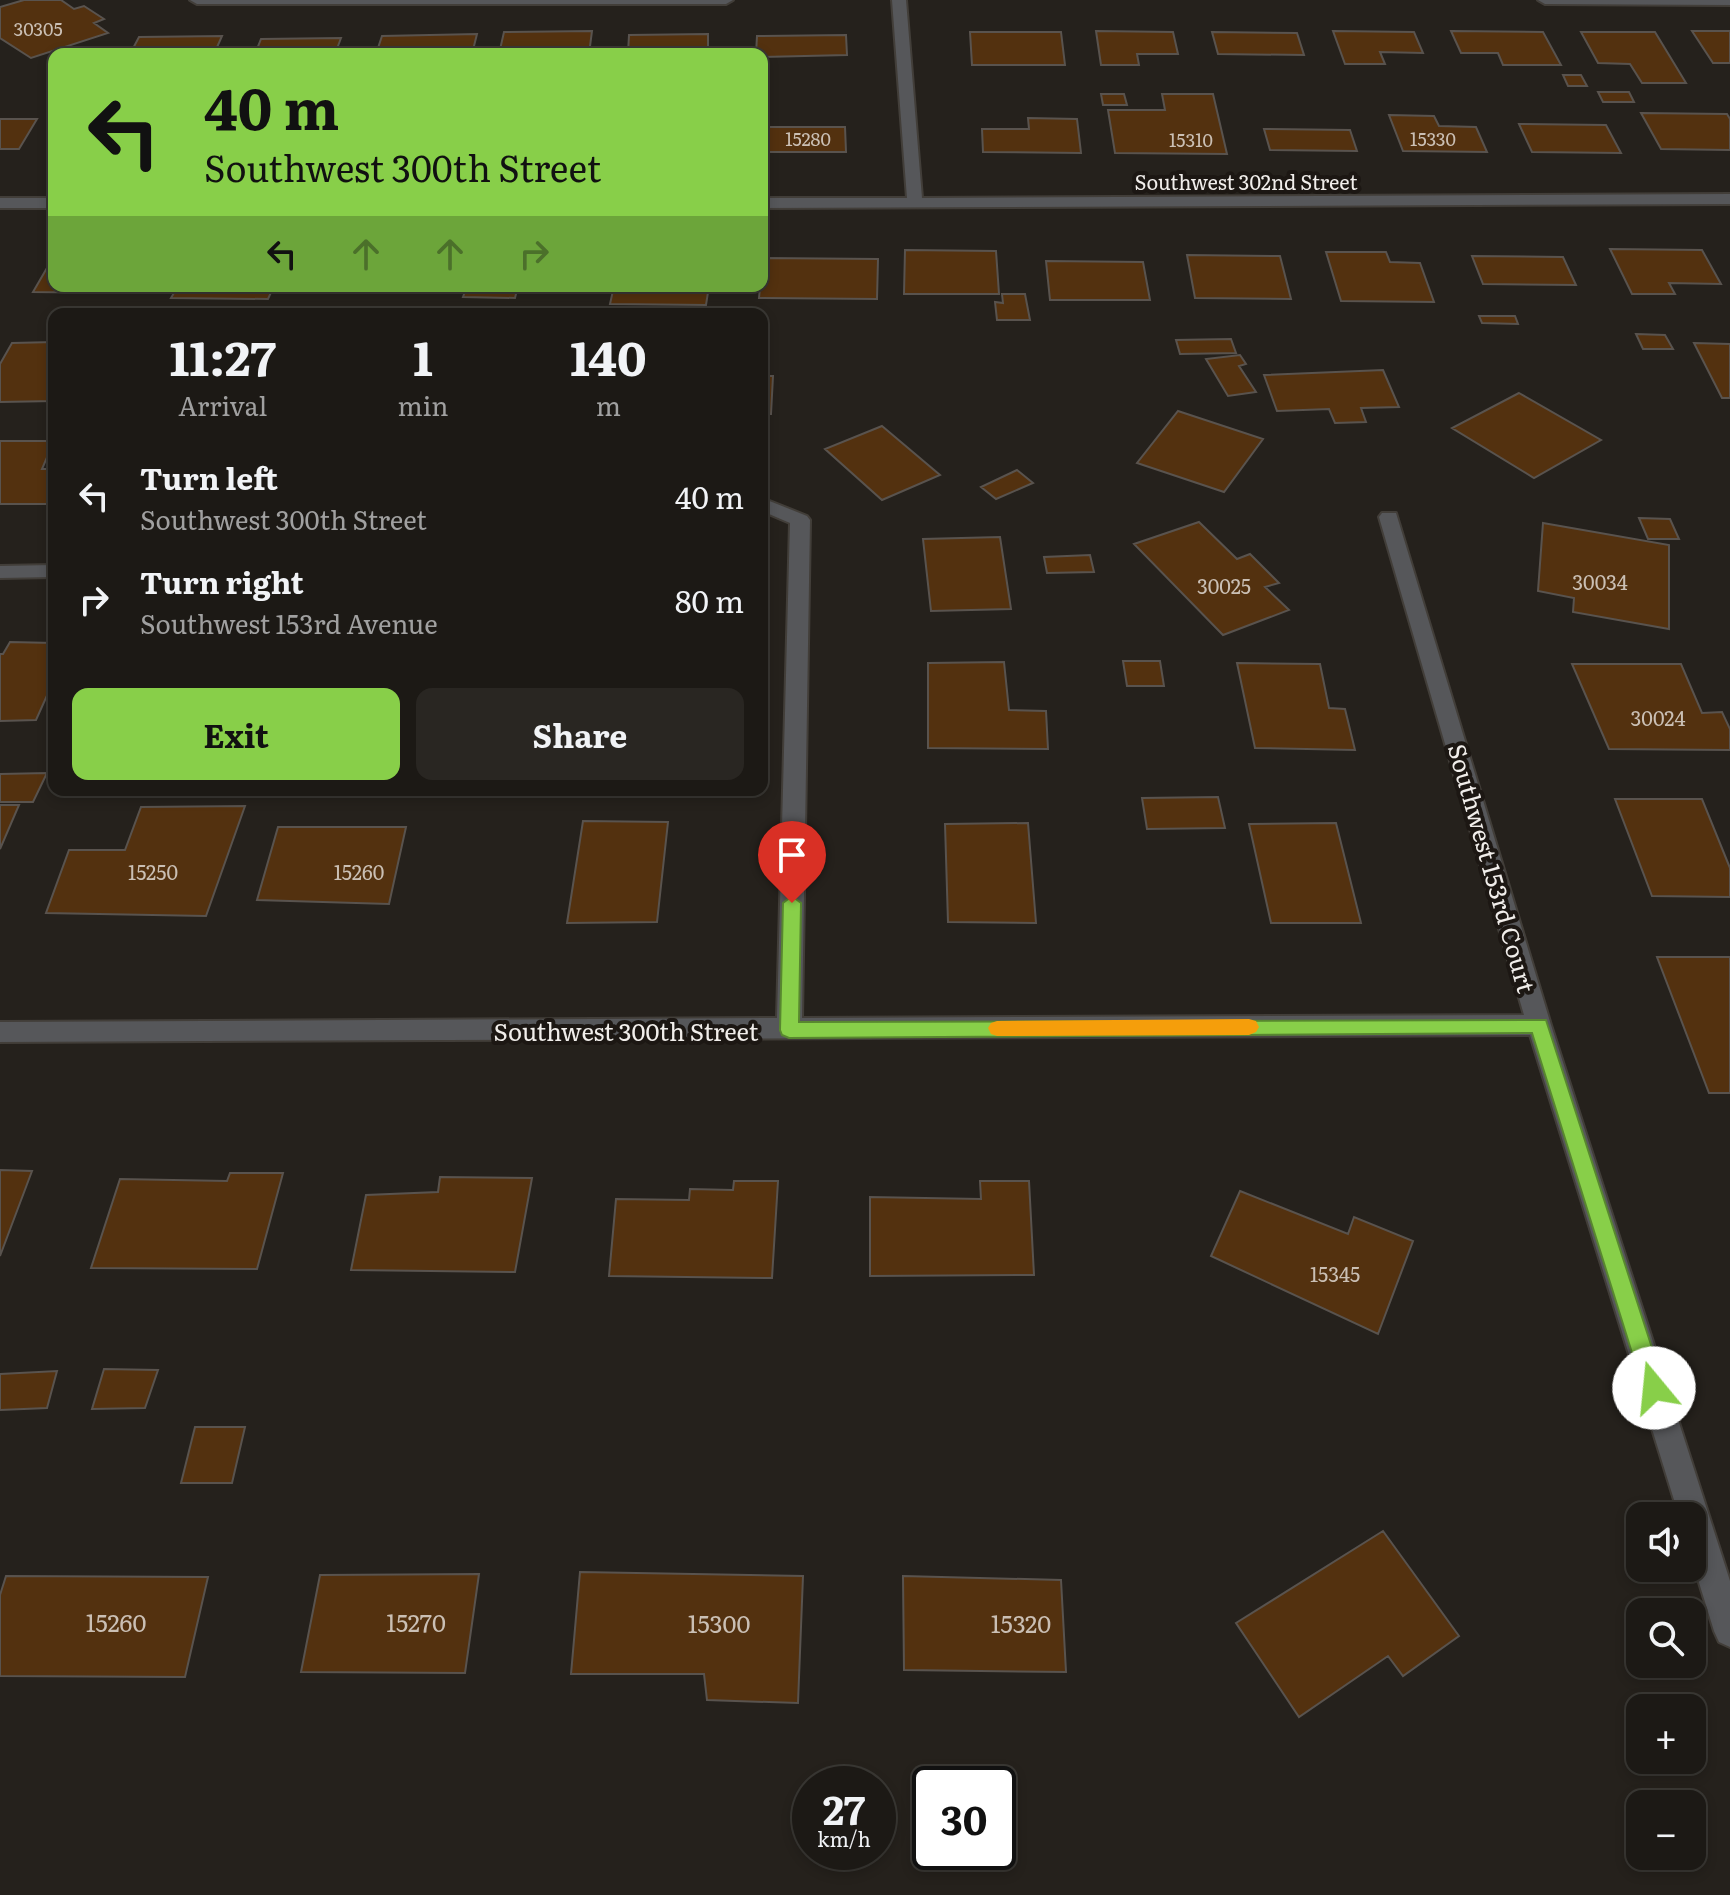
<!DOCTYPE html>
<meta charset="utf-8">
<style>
body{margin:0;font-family:Literata,serif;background:#292622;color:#f1f3f6;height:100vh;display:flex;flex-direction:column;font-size:30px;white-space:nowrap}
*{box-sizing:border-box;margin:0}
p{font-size:26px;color:#a0a0a0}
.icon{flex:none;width:44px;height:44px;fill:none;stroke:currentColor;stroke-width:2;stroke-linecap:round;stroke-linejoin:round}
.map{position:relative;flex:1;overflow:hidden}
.details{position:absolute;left:48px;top:308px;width:720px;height:488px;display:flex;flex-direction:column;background:#1c1915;border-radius:16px;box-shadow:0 4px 12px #0003,0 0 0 2px #3a3834}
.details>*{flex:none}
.top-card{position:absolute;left:48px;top:48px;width:720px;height:244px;border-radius:16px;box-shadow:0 4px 12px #0003,0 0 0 2px #3a3834;background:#88cf49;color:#111;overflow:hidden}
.fabs{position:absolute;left:1626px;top:1502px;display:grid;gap:16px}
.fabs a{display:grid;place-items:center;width:80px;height:80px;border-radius:16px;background:#1c1915;box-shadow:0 4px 12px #0003,0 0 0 2px #3a3834;font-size:40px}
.speed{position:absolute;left:792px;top:1766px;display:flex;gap:16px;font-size:40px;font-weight:700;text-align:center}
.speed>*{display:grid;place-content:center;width:104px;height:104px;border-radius:50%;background:#1c1915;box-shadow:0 4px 12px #0003,0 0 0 2px #3a3834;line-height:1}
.speed small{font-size:20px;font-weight:400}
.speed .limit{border:4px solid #111;border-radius:12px;background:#fff;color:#111}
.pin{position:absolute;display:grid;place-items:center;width:68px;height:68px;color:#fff;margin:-82px -34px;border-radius:50% 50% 50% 0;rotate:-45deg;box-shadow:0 0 8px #0007}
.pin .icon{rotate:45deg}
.me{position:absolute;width:88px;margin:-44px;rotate:343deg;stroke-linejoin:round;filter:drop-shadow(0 0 6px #0008)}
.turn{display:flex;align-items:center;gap:28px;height:168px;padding:0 24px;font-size:36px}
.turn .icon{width:104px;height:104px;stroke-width:2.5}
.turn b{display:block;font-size:56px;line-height:68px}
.lanes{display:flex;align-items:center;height:76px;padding:0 24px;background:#0003;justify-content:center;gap:40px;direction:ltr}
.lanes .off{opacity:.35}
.eta{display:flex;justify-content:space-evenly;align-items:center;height:136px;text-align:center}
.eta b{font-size:48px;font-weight:700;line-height:56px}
.primary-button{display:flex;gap:16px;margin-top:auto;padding:16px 24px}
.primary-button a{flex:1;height:92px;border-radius:16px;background:#88cf49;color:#111;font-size:32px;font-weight:700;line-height:92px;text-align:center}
.primary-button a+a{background:#292622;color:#f1f3f6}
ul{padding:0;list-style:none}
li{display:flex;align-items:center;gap:24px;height:104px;padding:0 24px}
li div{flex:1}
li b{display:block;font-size:30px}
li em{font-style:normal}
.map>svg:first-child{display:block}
</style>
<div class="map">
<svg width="1730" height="1895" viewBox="0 0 1730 1895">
<rect width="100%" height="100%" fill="#25211c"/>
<path fill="#53310f" stroke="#59534e" stroke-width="2" d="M 24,0 L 61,0 L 74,9 L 84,6 L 104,19 L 94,23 L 108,33 L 31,58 L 0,38 L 0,7 Z
M 592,31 L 589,54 L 499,54 L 504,32 Z
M 1096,31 L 1173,32 L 1178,54 L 1137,54 L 1139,65 L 1101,65 Z
M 1333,31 L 1414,32 L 1423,53 L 1380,52 L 1385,64 L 1345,64 Z
M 1451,31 L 1543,32 L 1561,65 L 1503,65 L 1498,53 L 1461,53 Z
M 1692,31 L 1730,31 L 1730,63 L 1713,63 Z
M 970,32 L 1061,32 L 1065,65 L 972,65 Z
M 1212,32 L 1297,33 L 1304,55 L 1218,54 Z
M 1581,32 L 1655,32 L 1686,83 L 1642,83 L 1630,64 L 1598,63 Z
M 477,34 L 472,54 L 376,54 L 382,36 Z
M 708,34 L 708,54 L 628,53 L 629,35 Z
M 846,35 L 847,55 L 762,57 L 762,54 L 756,54 L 757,36 Z
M 222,36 L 214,54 L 130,54 L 139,37 Z
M 341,38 L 335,54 L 255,54 L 261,39 Z
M 1563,75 L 1581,75 L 1587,86 L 1568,86 Z
M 1598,92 L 1629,92 L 1634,102 L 1603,102 Z
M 1101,94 L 1124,94 L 1127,105 L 1103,105 Z
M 1162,94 L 1213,94 L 1227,154 L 1115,153 L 1108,110 L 1165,110 Z
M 1641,113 L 1727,114 L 1730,119 L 1730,150 L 1661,149 Z
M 1389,115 L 1434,116 L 1439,126 L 1476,127 L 1487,152 L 1403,151 Z
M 1028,118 L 1077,119 L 1081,153 L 983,152 L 982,129 L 1029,129 Z
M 0,119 L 37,119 L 19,149 L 0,149 Z
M 1519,124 L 1606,125 L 1621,153 L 1532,152 Z
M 762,127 L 845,127 L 846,152 L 762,152 Z
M 1264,129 L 1350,130 L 1357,151 L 1270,150 Z
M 1610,249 L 1702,250 L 1721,284 L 1669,283 L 1675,294 L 1632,294 Z
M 905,250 L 996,251 L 999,294 L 904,294 Z
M 1326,252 L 1386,252 L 1390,262 L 1420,263 L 1434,302 L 1341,301 Z
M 1187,255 L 1280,256 L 1291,299 L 1195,298 Z
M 1472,256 L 1563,257 L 1576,285 L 1483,284 Z
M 763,258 L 878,259 L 877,299 L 759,298 Z
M 51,261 L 54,261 L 54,286 L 127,286 L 123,293 L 33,292 Z
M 1046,261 L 1143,262 L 1150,300 L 1050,300 Z
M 178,286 L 274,286 L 268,299 L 171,298 Z
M 467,286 L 518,286 L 515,298 L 463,297 Z
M 614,286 L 709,286 L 706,305 L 610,304 Z
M 1002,294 L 1025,294 L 1030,320 L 997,320 L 995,302 L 1003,303 Z
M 1479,316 L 1515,316 L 1518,324 L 1482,323 Z
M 1636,334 L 1665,335 L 1673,349 L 1643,349 Z
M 1231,339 L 1236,353 L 1180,354 L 1176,340 Z
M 54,342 L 54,401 L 0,402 L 0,364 L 12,343 Z
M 1694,343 L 1730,344 L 1730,398 L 1722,398 Z
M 1240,355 L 1246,364 L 1239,366 L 1256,392 L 1228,396 L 1206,359 Z
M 1383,370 L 1399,407 L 1361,408 L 1366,422 L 1335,423 L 1329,409 L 1277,411 L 1264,375 Z
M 762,376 L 773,376 L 771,414 L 762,414 Z
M 1519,393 L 1601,440 L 1534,478 L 1452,428 Z
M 1178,411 L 1263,439 L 1224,492 L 1137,463 Z
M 882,426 L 940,475 L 882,500 L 825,449 Z
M 0,441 L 54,441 L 42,469 L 54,469 L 54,493 L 49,504 L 0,504 Z
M 1017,470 L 1033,483 L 996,499 L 981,487 Z
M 1639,518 L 1670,519 L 1679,539 L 1648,539 Z
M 1199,522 L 1237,559 L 1250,554 L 1279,583 L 1265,587 L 1289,610 L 1223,635 L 1134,544 Z
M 1543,523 L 1669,545 L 1669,629 L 1573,612 L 1574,598 L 1538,591 Z
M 1000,537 L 1011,609 L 931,611 L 923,539 Z
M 1090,555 L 1094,572 L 1047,573 L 1044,557 Z
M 10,642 L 54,643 L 54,680 L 36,720 L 0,721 L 0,654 L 3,654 Z
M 1123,661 L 1160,661 L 1164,686 L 1127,686 Z
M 1004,662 L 1009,710 L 1046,711 L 1048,749 L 928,748 L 928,663 Z
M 1237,663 L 1320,664 L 1329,708 L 1345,709 L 1355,750 L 1255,748 Z
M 1572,664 L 1681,664 L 1702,713 L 1722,712 L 1730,729 L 1730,750 L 1609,749 Z
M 47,773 L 33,802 L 0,802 L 0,774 Z
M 1218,797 L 1225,828 L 1147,829 L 1142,798 Z
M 1615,799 L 1702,799 L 1730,868 L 1730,897 L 1652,896 Z
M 0,805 L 19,805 L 0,849 Z
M 245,806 L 206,916 L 46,913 L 69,850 L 125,850 L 141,807 Z
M 583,821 L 668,822 L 657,922 L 567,923 Z
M 1028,823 L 1036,923 L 948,922 L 945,824 Z
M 1336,823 L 1361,923 L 1271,923 L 1249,824 Z
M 278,827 L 406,827 L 389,904 L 257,900 Z
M 1657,957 L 1730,957 L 1730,1093 L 1709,1093 Z
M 0,1170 L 32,1171 L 0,1256 Z
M 230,1173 L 283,1173 L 257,1269 L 91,1268 L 120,1179 L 227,1181 Z
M 440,1177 L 532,1178 L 515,1272 L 351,1270 L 366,1195 L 438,1192 Z
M 734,1181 L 778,1181 L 772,1278 L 609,1276 L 616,1199 L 689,1200 L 690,1189 L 733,1190 Z
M 980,1181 L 1029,1181 L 1034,1275 L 870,1276 L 870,1197 L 981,1199 Z
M 1240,1191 L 1348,1234 L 1354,1217 L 1413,1241 L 1378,1334 L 1211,1256 Z
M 104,1369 L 158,1370 L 145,1408 L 92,1409 Z
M 57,1371 L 47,1408 L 0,1410 L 0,1374 Z
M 195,1427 L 245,1427 L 232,1483 L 181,1483 Z
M 1383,1531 L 1459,1636 L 1403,1676 L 1388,1656 L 1299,1717 L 1236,1623 Z
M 580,1572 L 803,1576 L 798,1703 L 707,1700 L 704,1674 L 571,1674 Z
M 479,1574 L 465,1673 L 301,1672 L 320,1575 Z
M 6,1576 L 208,1577 L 185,1677 L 0,1676 L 0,1595 Z
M 903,1576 L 1061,1580 L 1066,1672 L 904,1670 Z"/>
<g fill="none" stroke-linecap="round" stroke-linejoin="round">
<defs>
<path id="minor" d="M 190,0 L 733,0 L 726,4 L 197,4 Z
M 892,0 L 906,0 L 922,198 L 1730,194 L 1730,204 L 762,208 L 762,198 L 907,198 Z
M 1538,0 L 1730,0 L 1730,5 L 1545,4 Z
M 0,198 L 54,198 L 54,208 L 0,208 Z
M 762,498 L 807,516 L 810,520 L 802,1018 L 1524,1015 L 1379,517 L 1382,513 L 1396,513 L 1551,1025 L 1730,1581 L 1730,1647 L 1719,1642 L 1714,1631 L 1692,1560 L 1692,1516 L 1679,1516 L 1530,1035 L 0,1042 L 0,1022 L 777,1018 L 790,523 L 762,511 Z
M 54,565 L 54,577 L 0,578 L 0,566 Z"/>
</defs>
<use href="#minor" stroke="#423e39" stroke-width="4"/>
<use href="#minor" fill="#56575a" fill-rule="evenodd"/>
</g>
<path fill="#88cf49" stroke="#58872f" stroke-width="2" d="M 792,896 L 801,903 L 799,1022 L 1546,1020 L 1665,1388 L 1662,1396 L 1654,1399 L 1646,1396 L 1643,1388 L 1532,1033 L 789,1038 L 782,1035 L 780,1030 L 783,903 Z"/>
<path fill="#f59e0b" d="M 1249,1019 L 1256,1021 L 1259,1027 L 1256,1032 L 1249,1035 L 997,1036 L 991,1034 L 988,1028 L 991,1023 L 997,1021 Z"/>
<g text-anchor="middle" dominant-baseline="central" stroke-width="8" stroke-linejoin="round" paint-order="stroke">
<g font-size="18" fill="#cabfb4">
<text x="38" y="28">30305</text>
<text x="808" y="138">15280</text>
<text x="1433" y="138">15330</text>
<text x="1191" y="139">15310</text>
</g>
<g font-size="20" fill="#f1eeeb" stroke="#1c1713">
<text x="1246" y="181">Southwest 302nd Street</text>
</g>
<g font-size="20" fill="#cabfb4">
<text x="1600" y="581">30034</text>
<text x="1224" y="585">30025</text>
<text x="1658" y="717">30024</text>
<text x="153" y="871">15250</text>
<text x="359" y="871">15260</text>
<text x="1335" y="1273">15345</text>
</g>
<g font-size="24" fill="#f1eeeb" stroke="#1c1713">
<text transform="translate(1493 868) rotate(74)">Southwest 153rd Court</text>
<text x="626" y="1030">Southwest 300th Street</text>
</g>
<g font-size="24" fill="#cabfb4">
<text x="116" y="1621">15260</text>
<text x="416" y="1621">15270</text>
<text x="719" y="1622">15300</text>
<text x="1021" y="1622">15320</text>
</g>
</g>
</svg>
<div class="fabs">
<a><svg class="icon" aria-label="sound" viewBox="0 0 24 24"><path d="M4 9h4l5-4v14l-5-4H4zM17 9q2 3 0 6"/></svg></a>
<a><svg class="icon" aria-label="search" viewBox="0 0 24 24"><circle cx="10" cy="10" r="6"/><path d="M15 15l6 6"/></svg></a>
<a>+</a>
<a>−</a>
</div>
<div class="speed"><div>27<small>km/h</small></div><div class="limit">30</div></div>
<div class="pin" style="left:792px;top:903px;background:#d93025"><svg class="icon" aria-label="arrive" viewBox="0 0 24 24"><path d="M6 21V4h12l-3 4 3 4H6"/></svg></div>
<svg class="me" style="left:1654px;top:1388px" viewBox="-20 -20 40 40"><circle r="19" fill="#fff"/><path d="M0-13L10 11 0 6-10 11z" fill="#88cf49"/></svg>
<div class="top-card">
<div class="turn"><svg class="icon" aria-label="left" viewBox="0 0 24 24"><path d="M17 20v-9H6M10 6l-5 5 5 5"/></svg><div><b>40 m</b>Southwest 300th Street</div></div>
<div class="lanes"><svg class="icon" aria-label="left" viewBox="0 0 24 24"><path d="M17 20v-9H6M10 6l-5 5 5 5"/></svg><svg class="icon off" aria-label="ahead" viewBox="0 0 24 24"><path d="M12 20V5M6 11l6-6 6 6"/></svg><svg class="icon off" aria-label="ahead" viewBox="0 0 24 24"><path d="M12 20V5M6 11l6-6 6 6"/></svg><svg class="icon off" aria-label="right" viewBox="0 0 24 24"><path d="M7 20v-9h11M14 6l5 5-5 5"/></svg></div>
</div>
<section class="details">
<div class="eta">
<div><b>11:27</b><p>Arrival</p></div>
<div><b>1</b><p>min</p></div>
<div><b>140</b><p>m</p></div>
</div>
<ul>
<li><svg class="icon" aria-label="left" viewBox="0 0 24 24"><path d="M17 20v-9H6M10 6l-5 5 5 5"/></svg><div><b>Turn left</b><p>Southwest 300th Street</p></div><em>40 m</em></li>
<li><svg class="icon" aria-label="right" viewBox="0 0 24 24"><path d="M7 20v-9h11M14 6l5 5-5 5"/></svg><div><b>Turn right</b><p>Southwest 153rd Avenue</p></div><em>80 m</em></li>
</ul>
<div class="primary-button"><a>Exit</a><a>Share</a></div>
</section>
</div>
